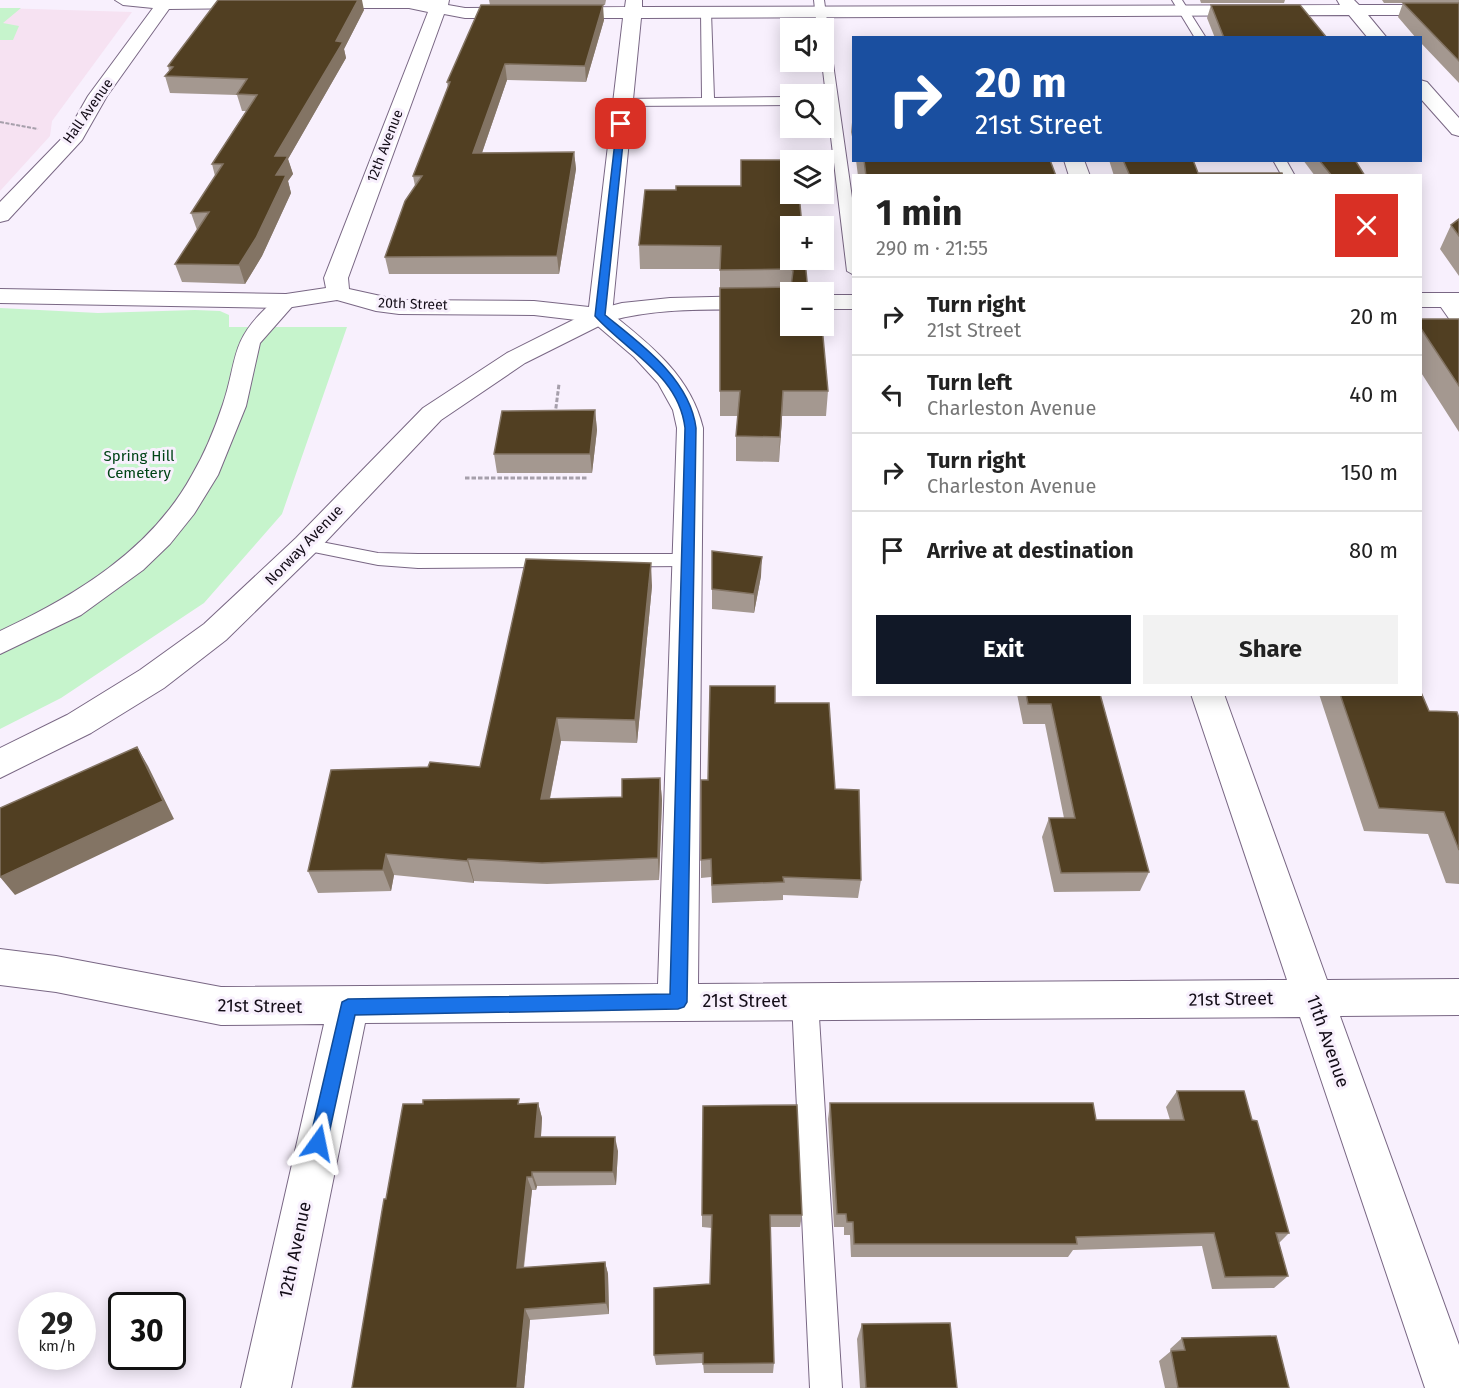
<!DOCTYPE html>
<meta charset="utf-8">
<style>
body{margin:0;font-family:"Fira Sans",sans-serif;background:#f2f2f2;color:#222;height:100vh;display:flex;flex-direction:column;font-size:22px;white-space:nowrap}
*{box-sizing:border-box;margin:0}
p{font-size:20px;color:#767676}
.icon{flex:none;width:33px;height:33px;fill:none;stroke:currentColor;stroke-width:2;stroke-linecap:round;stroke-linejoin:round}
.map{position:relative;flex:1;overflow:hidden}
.details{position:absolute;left:852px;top:174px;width:570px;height:522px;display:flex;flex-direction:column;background:#fff;border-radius:0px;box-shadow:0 3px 15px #0003}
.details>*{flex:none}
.banner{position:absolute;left:852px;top:36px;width:570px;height:126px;border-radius:0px;box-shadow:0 3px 15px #0003;background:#1a4fa0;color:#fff;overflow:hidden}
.fabs{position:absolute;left:780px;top:18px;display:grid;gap:12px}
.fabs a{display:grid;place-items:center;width:54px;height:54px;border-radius:0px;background:#fff;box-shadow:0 3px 15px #0003;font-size:30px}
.speed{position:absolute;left:18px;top:1292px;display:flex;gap:12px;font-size:30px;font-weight:700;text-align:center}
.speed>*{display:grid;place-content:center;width:78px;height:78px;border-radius:50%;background:#fff;box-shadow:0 3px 15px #0003;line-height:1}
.speed small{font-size:15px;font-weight:400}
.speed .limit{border:3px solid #111;border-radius:9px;background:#fff;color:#111}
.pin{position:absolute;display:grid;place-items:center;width:51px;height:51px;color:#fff;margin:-26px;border-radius:12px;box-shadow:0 3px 9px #0006}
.me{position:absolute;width:66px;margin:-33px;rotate:12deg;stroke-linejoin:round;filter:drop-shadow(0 0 4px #0008)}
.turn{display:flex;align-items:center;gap:21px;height:126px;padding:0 24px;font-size:27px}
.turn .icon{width:78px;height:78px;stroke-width:2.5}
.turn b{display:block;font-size:42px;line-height:51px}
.round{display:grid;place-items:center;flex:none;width:63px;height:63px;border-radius:0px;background:#f2f2f2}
.summary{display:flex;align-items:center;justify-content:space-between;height:102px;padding:0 24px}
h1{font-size:36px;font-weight:700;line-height:45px}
.cta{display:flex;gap:12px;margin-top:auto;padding:12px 24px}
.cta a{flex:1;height:69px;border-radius:0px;background:#111827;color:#fff;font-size:24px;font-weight:700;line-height:69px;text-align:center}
.cta a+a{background:#f2f2f2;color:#222}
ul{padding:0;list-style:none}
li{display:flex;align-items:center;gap:18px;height:78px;padding:0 24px;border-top:2px solid #e0e0e0}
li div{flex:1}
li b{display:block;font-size:22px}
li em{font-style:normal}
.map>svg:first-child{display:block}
</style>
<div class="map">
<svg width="1459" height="1388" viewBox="0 0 1459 1388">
<rect width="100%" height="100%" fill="#f8f0fd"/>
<path fill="#f6e2f2" d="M 0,8 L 132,12 L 52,121 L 50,136 L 0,191 Z"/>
<path fill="#c6f4cc" d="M 0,8 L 21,8 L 3,23 L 19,26 L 13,40 L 0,40 Z
M 0,308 L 98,313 L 195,310 L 220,311 L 229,315 L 229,327 L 347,327 L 282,514 L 204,603 L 61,698 L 0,729 Z"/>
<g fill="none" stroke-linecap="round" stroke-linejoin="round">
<defs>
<path id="service" d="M 814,0 L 824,0 L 854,212 L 854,275 L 847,271 L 822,62 L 824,28 L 817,28 Z
M 1172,0 L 1182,0 L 1206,38 L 1195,38 Z
M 706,9 L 711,12 L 714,98 L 790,97 L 790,105 L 619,106 L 617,103 L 623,99 L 702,98 L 701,12 Z
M 1273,160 L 1286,160 L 1295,176 L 1282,176 Z
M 306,539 L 378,553 L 418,554 L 687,554 L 694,555 L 697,560 L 694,565 L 687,566 L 418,568 L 378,565 L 299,549 L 297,545 L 299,541 Z
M 805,989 L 814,993 L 818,1001 L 842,1388 L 810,1388 L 792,1001 L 796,993 Z"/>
<path id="pedestrian" d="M 286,294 L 294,296 L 297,301 L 260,343 L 246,406 L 218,475 L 194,514 L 170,544 L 143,570 L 81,615 L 0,654 L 0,631 C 75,596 151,550 192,475 C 205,453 215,428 223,404 C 237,363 230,343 264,310 C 271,303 276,297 286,294 Z"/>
<path id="minor" d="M 115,0 L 267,0 L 269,3 L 261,8 L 169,9 L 107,96 L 82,140 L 8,220 L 0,222 L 0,202 L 67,133 L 88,96 L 153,8 L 123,5 Z
M 313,0 L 449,0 L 448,5 L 465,8 L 625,7 L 626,0 L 642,0 L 642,7 L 1340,5 L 1337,0 L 1354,0 L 1359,5 L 1459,5 L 1459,15 L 1368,15 L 1387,38 L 1368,38 L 1349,15 L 641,18 L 612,314 C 652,346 691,377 703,428 L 698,984 L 1287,980 L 1191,694 L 1224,694 L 1327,980 L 1459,979 L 1459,1015 L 1340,1016 L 1459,1345 L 1459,1388 L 1425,1388 L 1300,1017 L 365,1023 L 291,1388 L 241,1388 L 324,1024 L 221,1025 L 56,992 L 0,985 L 0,949 L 56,956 L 221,987 L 658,984 L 677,428 L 673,410 L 658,383 L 634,357 L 593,322 L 534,315 L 399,314 L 376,311 L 337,300 L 286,308 L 0,303 L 0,289 L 286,294 L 326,288 L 324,278 L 428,12 L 409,8 L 319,8 L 313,7 L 311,3 ZM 444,14 L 465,18 L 623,18 L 589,307 L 534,301 L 399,300 L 349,289 L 348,278 Z
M 1420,80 L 1427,82 L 1459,118 L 1459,136 L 1452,134 L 1420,98 Z
M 1064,160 L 1084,160 L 1090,176 L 1069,176 Z
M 1448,293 L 1459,298 L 1459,322 L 1450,320 L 1436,300 L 1440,295 Z"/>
<path id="secondary" d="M 1420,293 L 1459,293 L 1459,307 L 1420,307 Z
M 790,295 L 790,309 C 731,311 666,305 609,321 L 525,363 L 441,420 L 316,552 L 226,640 L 164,688 L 91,733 L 0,778 L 0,748 L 67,715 L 140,670 L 204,624 L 296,538 L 423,408 L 507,353 L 591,311 L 622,303 L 670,298 Z
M 824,295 L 854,295 L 854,309 L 824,309 Z"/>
</defs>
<use href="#service" stroke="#796784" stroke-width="2"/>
<use href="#pedestrian" stroke="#796784" stroke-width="2"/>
<use href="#minor" stroke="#796784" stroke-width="2"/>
<use href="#secondary" stroke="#796784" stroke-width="2"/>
<path stroke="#a69fab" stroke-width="2" stroke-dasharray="4 1.5" stroke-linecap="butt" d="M 0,122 L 38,129"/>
<path stroke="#a69fab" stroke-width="3" stroke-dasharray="4.5 2" stroke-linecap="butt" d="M 555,415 L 559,384
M 465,478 L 587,478"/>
<use href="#service" fill="#fff" fill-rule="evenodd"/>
<use href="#pedestrian" fill="#fff" fill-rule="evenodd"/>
<use href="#minor" fill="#fff" fill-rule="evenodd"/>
<use href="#secondary" fill="#fff" fill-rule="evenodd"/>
</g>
<path fill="#a49890" d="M 489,0 L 606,0 L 605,5 L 598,5 L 604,20 L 586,82 L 507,80 L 482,153 L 574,152 L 576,169 L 559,274 L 389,274 L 385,257 L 415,186 L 413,176 L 448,88 L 447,82 L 490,5 Z
M 1200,0 L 1285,0 L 1284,3 L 1201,3 Z
M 1382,0 L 1459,0 L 1459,83 L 1420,42 L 1420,38 L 1416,38 L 1398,17 L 1403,3 L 1384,3 Z
M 1211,5 L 1327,38 L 1215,38 L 1207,18 Z
M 364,10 L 344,49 L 346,58 L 288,159 L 293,174 L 288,181 L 291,193 L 262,256 L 245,284 L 182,282 L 175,264 L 197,230 L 191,213 L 215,176 L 212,164 L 246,111 L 242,111 L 237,95 L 170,93 L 165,76 L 169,71 L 168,66 Z
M 854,103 L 854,146 L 851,132 Z
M 741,160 L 805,260 L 790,292 L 828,391 L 826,416 L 782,416 L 779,462 L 736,461 L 736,436 L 738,416 L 720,416 L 720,269 L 640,269 L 639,245 L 676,190 L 741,186 Z
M 856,160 L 1050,160 L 1056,176 L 858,176 Z
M 1109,160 L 1193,160 L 1198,173 L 1283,176 L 1114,176 Z
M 1303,160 L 1355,160 L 1365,176 L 1315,176 Z
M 1459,219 L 1459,276 L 1440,249 L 1451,225 Z
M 1420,319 L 1459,319 L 1459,432 L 1420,371 Z
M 595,410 L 597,430 L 592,473 L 497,473 L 494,454 Z
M 761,576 L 754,613 L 712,609 L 712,589 Z
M 652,586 L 637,743 L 561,741 L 550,799 L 622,797 L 660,778 L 662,800 L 659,880 L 547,884 L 474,881 L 474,883 L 394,875 L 391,891 L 318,893 L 308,871 L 480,767 Z
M 1017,694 L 1100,694 L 1149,872 L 1140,891 L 1054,892 L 1042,837 L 1049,818 L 1064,818 L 1045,724 L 1023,724 Z
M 1319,694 L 1420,694 L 1429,711 L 1459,718 L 1459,884 L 1446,883 L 1428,834 L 1364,831 Z
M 775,703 L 835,789 L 861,880 L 858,898 L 783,895 L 783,900 L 712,903 L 711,877 L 701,878 L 701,860 L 708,780 Z
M 1177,1091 L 1252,1120 L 1289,1233 L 1279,1243 L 1288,1276 L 1274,1288 L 1212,1289 L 1202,1246 L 1073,1250 L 1068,1257 L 851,1257 L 850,1235 L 844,1235 L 844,1227 L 834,1227 L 828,1119 L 830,1103 L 1096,1120 L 1170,1120 L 1166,1107 Z
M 538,1103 L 542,1118 L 541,1137 L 618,1151 L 616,1185 L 537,1186 L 536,1190 L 532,1190 L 524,1268 L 605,1262 L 608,1274 L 609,1314 L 530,1320 L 524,1388 L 352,1388 L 386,1199 L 520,1104 Z
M 702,1215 L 802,1215 L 800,1227 L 770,1227 L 774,1363 L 773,1373 L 704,1373 L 703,1363 L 656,1365 L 654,1355 L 710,1284 L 712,1228 L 702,1227 Z
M 862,1324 L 957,1388 L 860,1388 L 857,1339 Z
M 1182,1338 L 1289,1388 L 1165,1388 L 1159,1361 L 1171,1351 L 1170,1349 Z"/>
<path fill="#837464" d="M 358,0 L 362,0 L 364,10 L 344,49 L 346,58 L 288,159 L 293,174 L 288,181 L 291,193 L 262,256 L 245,284 L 239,265 L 275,156 Z
M 603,5 L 604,20 L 586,82 L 585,66 Z
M 505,64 L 507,80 L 476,170 L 473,153 Z
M 574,152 L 576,169 L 559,274 L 557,256 Z
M 783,391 L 782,416 L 779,462 L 780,437 Z
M 595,410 L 597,430 L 592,473 L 590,454 Z
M 762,557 L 761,576 L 754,613 L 754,594 Z
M 651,563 L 652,586 L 637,743 L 635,720 Z
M 557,718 L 561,741 L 545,822 L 541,799 Z
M 137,747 L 148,766 L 174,819 L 15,895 L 0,877 Z
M 660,778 L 662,800 L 659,880 L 658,858 Z
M 386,854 L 394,875 L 391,891 L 383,870 Z
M 468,859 L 474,881 L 474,883 L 467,861 Z
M 538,1103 L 542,1118 L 540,1151 L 535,1137 Z
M 615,1137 L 618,1151 L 616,1185 L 613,1172 Z
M 532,1172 L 537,1186 L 536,1190 L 532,1177 Z
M 527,1177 L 532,1190 L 522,1280 L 517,1268 Z
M 605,1262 L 608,1274 L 609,1314 L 606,1303 Z
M 525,1309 L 530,1320 L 524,1388 L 517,1388 Z"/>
<path fill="#513f22" stroke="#837464" stroke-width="1.5" d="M 218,0 L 358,0 L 336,41 L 343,42 L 275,156 L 288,156 L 276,175 L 286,175 L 256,238 L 239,265 L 175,264 L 209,212 L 191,213 L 223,164 L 212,164 L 257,95 L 237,94 L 247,79 L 165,76 L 173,67 L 168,66 Z
M 1403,3 L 1459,3 L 1459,61 Z
M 481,5 L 603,5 L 585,66 L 505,64 L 473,153 L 574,152 L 557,256 L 385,257 L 405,201 L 422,176 L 413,176 L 450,82 L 447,82 Z
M 1211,5 L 1300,5 L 1327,38 L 1224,38 Z
M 741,160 L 796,160 L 790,160 L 790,194 L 799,194 L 802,226 L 790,226 L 790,260 L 805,260 L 808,292 L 790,292 L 790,326 L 822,326 L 828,391 L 783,391 L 780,437 L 736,436 L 740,391 L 720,391 L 720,288 L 791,287 L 793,271 L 791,269 L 720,270 L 721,246 L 639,245 L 645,190 L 676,190 L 676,186 L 741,186 Z
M 864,160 L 1050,160 L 1056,176 L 866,176 Z
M 1123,160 L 1193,160 L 1198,173 L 1282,173 L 1283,176 L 1130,176 Z
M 1319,160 L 1355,160 L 1365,176 L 1332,176 Z
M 1459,219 L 1459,236 L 1451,225 Z
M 1420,319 L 1459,319 L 1459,386 L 1420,327 Z
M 595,410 L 590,454 L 494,454 L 502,411 Z
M 712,551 L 762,557 L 754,594 L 712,589 Z
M 526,559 L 651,563 L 635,720 L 557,718 L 541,799 L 622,797 L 622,779 L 660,778 L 658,858 L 542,863 L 468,859 L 467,861 L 386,854 L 383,870 L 308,871 L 331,770 L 428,767 L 430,762 L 480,767 Z
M 710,686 L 775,686 L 775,703 L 829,703 L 835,789 L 859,790 L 861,880 L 783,877 L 784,882 L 712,885 L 711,859 L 701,860 L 701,780 L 708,780 Z
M 1420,690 L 1429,711 L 1457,712 L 1459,718 L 1459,850 L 1444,812 L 1379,808 L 1340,694 L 1420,694 Z
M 1026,694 L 1100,694 L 1149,872 L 1061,873 L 1049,818 L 1075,818 L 1051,704 L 1028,704 Z
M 137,747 L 163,801 L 0,877 L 0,808 Z
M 1177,1091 L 1244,1091 L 1252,1120 L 1257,1121 L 1289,1233 L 1276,1233 L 1288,1276 L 1225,1277 L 1214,1233 L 1076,1237 L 1077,1244 L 854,1244 L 853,1222 L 847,1222 L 846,1214 L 837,1214 L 830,1103 L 1093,1103 L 1096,1120 L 1184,1120 Z
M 519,1099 L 518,1104 L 538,1103 L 535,1137 L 615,1137 L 613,1172 L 532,1172 L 532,1177 L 527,1177 L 517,1268 L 605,1262 L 606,1303 L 525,1309 L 517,1388 L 352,1388 L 384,1199 L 386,1199 L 403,1104 L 423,1104 L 423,1100 Z
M 797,1105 L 802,1215 L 770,1215 L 774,1363 L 703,1364 L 703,1353 L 654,1355 L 654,1288 L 710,1284 L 712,1215 L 702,1215 L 703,1106 Z
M 950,1323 L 957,1388 L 866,1388 L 862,1324 Z
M 1276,1336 L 1289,1388 L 1178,1388 L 1171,1351 L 1185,1350 L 1182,1338 Z"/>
<path fill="#1a73e8" stroke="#114b97" stroke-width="1.5" d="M 621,122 L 625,124 L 605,315 C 641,344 690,379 696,428 L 687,1002 L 684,1007 L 678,1009 L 355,1015 L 327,1143 L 324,1150 L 318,1152 L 312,1150 L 309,1143 L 342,1002 L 348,999 L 670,994 L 685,428 C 679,375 627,352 595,316 L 617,124 Z"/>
<g text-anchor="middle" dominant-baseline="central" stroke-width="6" stroke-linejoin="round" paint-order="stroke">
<g font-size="14" fill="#140d18" stroke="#f8f0fd">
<text transform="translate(88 111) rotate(-55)">Hall Avenue</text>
<text transform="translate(385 146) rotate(-69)">12th Avenue</text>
<text transform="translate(413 304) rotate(2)">20th Street</text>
</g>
<g font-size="15" fill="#004416" stroke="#f8f0fd">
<text x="139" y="456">Spring Hill<tspan x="139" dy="17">Cemetery</tspan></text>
</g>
<g font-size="15" fill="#140d18" stroke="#f8f0fd">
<text transform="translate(304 545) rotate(-46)">Norway Avenue</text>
</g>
<g font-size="18" fill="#140d18" stroke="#f8f0fd">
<text transform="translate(1231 999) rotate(-1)">21st Street</text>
<text x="745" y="1001">21st Street</text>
<text transform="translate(260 1006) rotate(1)">21st Street</text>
<text transform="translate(1328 1041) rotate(71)">11th Avenue</text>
<text transform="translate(295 1250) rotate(-78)">12th Avenue</text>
</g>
</g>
</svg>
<div class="fabs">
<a><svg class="icon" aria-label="sound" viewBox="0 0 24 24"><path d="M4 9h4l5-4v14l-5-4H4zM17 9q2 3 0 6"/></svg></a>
<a><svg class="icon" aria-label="search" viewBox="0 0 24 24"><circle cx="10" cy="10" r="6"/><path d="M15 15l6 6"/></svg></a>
<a><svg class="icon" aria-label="layers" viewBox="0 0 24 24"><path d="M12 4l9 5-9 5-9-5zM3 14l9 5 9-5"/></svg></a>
<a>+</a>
<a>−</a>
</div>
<div class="speed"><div>29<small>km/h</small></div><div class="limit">30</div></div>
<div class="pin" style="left:621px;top:124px;background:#d93025"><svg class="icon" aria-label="arrive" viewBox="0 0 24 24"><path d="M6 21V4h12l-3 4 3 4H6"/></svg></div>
<svg class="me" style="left:318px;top:1143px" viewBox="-20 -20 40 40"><path d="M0-17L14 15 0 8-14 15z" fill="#1a73e8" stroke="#fff" stroke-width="4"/></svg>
<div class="banner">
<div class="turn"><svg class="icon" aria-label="right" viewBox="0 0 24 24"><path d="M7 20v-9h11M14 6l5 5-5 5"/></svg><div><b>20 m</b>21st Street</div></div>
</div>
<section class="details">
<div class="summary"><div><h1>1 min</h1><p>290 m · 21:55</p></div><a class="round" style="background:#d93025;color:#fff"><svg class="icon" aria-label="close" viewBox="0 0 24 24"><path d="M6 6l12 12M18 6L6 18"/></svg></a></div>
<ul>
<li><svg class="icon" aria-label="right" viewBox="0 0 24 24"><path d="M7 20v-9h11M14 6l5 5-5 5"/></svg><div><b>Turn right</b><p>21st Street</p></div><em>20 m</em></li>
<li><svg class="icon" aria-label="left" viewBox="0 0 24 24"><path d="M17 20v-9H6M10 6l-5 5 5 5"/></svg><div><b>Turn left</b><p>Charleston Avenue</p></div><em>40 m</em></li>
<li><svg class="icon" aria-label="right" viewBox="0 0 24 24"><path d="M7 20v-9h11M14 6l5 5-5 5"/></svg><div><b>Turn right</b><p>Charleston Avenue</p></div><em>150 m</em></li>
<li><svg class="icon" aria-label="arrive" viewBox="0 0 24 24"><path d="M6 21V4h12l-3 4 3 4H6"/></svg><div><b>Arrive at destination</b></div><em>80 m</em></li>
</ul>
<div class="cta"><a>Exit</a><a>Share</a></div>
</section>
</div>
